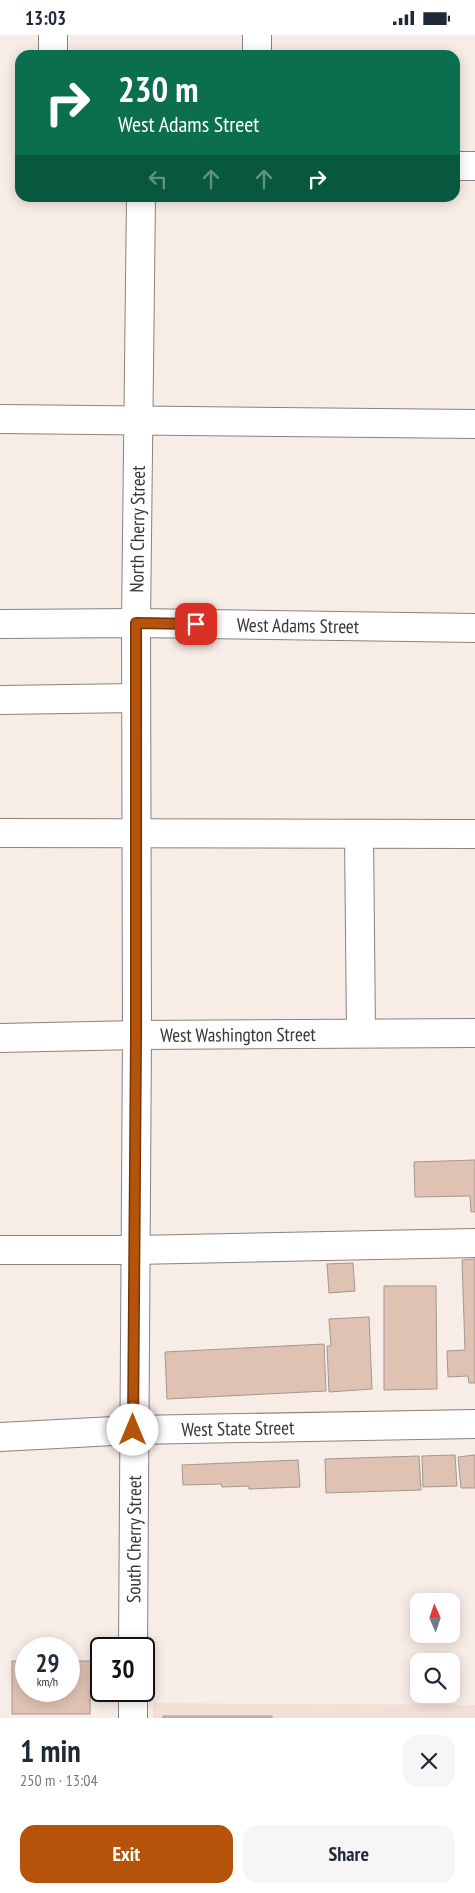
<!DOCTYPE html>
<meta charset="utf-8">
<style>
body{margin:0;font-family:"PT Sans Narrow",sans-serif;background:#f6f6f7;color:#1f2937;height:100vh;display:flex;flex-direction:column;font-size:19px;white-space:nowrap}
*{box-sizing:border-box;margin:0}
p{font-size:16px;color:#747a83}
.icon{flex:none;width:28px;height:28px;fill:none;stroke:currentColor;stroke-width:2;stroke-linecap:round;stroke-linejoin:round}
.map{position:relative;height:1683px;overflow:hidden}
.details{display:flex;flex-direction:column;background:#fff;flex:1}
.details>*{flex:none}
.guide{position:absolute;left:15px;top:15px;width:445px;height:152px;border-radius:15px;box-shadow:0 2px 12px #0003;background:#0b6e4f;color:#fff;overflow:hidden}
.needle{width:32px;rotate:357deg}
.fabs{position:absolute;left:410px;top:1558px;display:grid;gap:10px}
.fabs a{display:grid;place-items:center;width:50px;height:50px;border-radius:10px;background:#fff;box-shadow:0 2px 12px #0003;font-size:25px}
.speed{position:absolute;left:15px;top:1602px;display:flex;gap:10px;font-size:25px;font-weight:700;text-align:center}
.speed>*{display:grid;place-content:center;width:65px;height:65px;border-radius:50%;background:#fff;box-shadow:0 2px 12px #0003;line-height:1}
.speed small{font-size:12px;font-weight:400}
.speed .limit{border:2px solid #111;border-radius:8px;background:#fff;color:#111}
.pin{position:absolute;display:grid;place-items:center;width:42px;height:42px;color:#fff;margin:-21px;border-radius:10px;box-shadow:0 2px 8px #0006}
.me{position:absolute;width:55px;margin:-28px;rotate:0deg;stroke-linejoin:round;filter:drop-shadow(0 0 4px #0008)}
.turn{display:flex;align-items:center;gap:18px;height:105px;padding:0 20px;font-size:22px}
.turn .icon{width:65px;height:65px;stroke-width:2.5}
.turn b{display:block;font-size:35px;line-height:42px}
.lanes{display:flex;align-items:center;height:48px;padding:0 20px;background:#0003;justify-content:center;gap:25px;direction:ltr}
.lanes .off{opacity:.35}
.round{display:grid;place-items:center;flex:none;width:52px;height:52px;border-radius:15px;background:#f6f6f7}
.headline{display:flex;align-items:center;justify-content:space-between;height:85px;padding:0 20px}
h1{font-size:30px;font-weight:600;line-height:38px}
.button{display:flex;gap:10px;margin-top:auto;padding:10px 20px}
.button a{flex:1;height:58px;border-radius:15px;background:#b45309;color:#fff;font-size:20px;font-weight:600;line-height:58px;text-align:center}
.button a+a{background:#f6f6f7;color:#1f2937}
.status{display:flex;justify-content:space-between;align-items:center;height:35px;padding:0 25px;background:#fff;direction:ltr}
.status svg{height:14px;fill:currentColor}
.map>svg:first-child{display:block}
</style>
<div class="status"><b>13:03</b><svg viewBox="0 0 49 12"><path d="M0 12V9h3v3zM5 12V6h3v6zM10 12V3h3v9zM15 12V0h3v12zM26 1h20v11H26zM47 4h2v5h-2z"/></svg></div>
<div class="map">
<svg width="475" height="1683" viewBox="0 0 475 1683">
<rect width="100%" height="100%" fill="#f8ece6"/>
<path fill="#f2dfd6" d="M 153,1668 L 475,1670 L 475,1683 L 153,1683 Z"/>
<path fill="#e0c2b3" stroke="#a39792" d="M 475,1125 L 475,1177 L 471,1177 L 470,1161 L 415,1162 L 414,1127 Z
M 475,1224 L 475,1348 L 469,1348 L 468,1341 L 448,1342 L 447,1316 L 465,1315 L 462,1225 Z
M 353,1228 L 355,1256 L 329,1258 L 327,1229 Z
M 384,1251 L 436,1251 L 437,1354 L 384,1355 Z
M 369,1282 L 372,1354 L 329,1357 L 327,1311 L 331,1311 L 329,1284 Z
M 324,1309 L 326,1356 L 167,1364 L 165,1317 Z
M 455,1420 L 457,1451 L 423,1452 L 422,1421 Z
M 475,1420 L 475,1453 L 461,1453 L 458,1422 Z
M 419,1421 L 421,1455 L 326,1458 L 325,1424 Z
M 298,1425 L 300,1452 L 249,1454 L 249,1451 L 222,1452 L 221,1449 L 183,1450 L 182,1430 Z
M 12,1626 L 26,1626 L 26,1656 L 69,1656 L 69,1626 L 91,1626 L 90,1679 L 12,1679 Z
M 163,1681 L 272,1681 L 272,1683 L 163,1683 Z"/>
<g fill="none" stroke-linecap="round" stroke-linejoin="round">
<defs>
<g id="minor">
<path d="M 53,0 L 53,20"/>
<path d="M 257,0 L 257,20"/>
<path d="M 455,131 L 475,131"/>
<path d="M 0,384 L 475,389"/>
<path id="s1" d="M 0,589 L 136,588 L 475,593"/>
<path d="M 0,665 L 136,663"/>
<path d="M 0,798 L 475,799"/>
<path d="M 359,799 L 361,998"/>
<path id="s2" d="M 0,1003 L 137,1000 L 475,998"/>
<path d="M 0,1215 L 135,1215 L 475,1208"/>
<path id="s3" d="M 133,1614 L 137,1000 L 136,588 L 141,162"/>
<path d="M 133,1656 L 133,1683"/>
</g>
<g id="major">
<path id="s4" d="M 0,1402 L 133,1395 L 475,1389"/>
</g>
</defs>
<use href="#minor" stroke="#8c817c" stroke-width="30"/>
<use href="#major" stroke="#8c817c" stroke-width="30"/>
<use href="#minor" stroke="#fff" stroke-width="28"/>
<use href="#major" stroke="#fff" stroke-width="28"/>
</g>
<g fill="none" stroke-linecap="round" stroke-linejoin="round">
<defs>
<path id="route" d="M 133,1395 L 136,1000 L 136,588 L 196,589"/>
</defs>
<use href="#route" stroke="#753606" stroke-width="12"/>
<use href="#route" stroke="#b45309" stroke-width="9"/>
</g>
<g text-anchor="middle" dominant-baseline="central" stroke-width="4" stroke-linejoin="round" paint-order="stroke">
<g font-size="19" fill="#3b3634" stroke="#fefbfa">
<text stroke="none"><textPath href="#s3" startOffset="1120">North Cherry Street</textPath></text>
<text stroke="none"><textPath href="#s1" startOffset="298">West Adams Street</textPath></text>
<text stroke="none"><textPath href="#s2" startOffset="238">West Washington Street</textPath></text>
<text stroke="none"><textPath href="#s4" startOffset="238">West State Street</textPath></text>
<text stroke="none"><textPath href="#s3" startOffset="110">South Cherry Street</textPath></text>
</g>
</g>
</svg>
<div class="fabs">
<a><svg class="needle" viewBox="-14 -14 28 28"><path d="M0-13l5 13h-10z" fill="#e53935"/><path d="M0 13l5-13h-10z" fill="#747a83"/></svg></a>
<a><svg class="icon" aria-label="search" viewBox="0 0 24 24"><circle cx="10" cy="10" r="6"/><path d="M15 15l6 6"/></svg></a>
</div>
<div class="speed"><div>29<small>km/h</small></div><div class="limit">30</div></div>
<div class="pin" style="left:196px;top:589px;background:#d93025"><svg class="icon" aria-label="arrive" viewBox="0 0 24 24"><path d="M6 21V4h12l-3 4 3 4H6"/></svg></div>
<svg class="me" style="left:133px;top:1395px" viewBox="-20 -20 40 40"><circle r="19" fill="#fff"/><path d="M0-13L10 11 0 6-10 11z" fill="#b45309"/></svg>
<div class="guide">
<div class="turn"><svg class="icon" aria-label="right" viewBox="0 0 24 24"><path d="M7 20v-9h11M14 6l5 5-5 5"/></svg><div><b>230 m</b>West Adams Street</div></div>
<div class="lanes"><svg class="icon off" aria-label="left" viewBox="0 0 24 24"><path d="M17 20v-9H6M10 6l-5 5 5 5"/></svg><svg class="icon off" aria-label="ahead" viewBox="0 0 24 24"><path d="M12 20V5M6 11l6-6 6 6"/></svg><svg class="icon off" aria-label="ahead" viewBox="0 0 24 24"><path d="M12 20V5M6 11l6-6 6 6"/></svg><svg class="icon" aria-label="right" viewBox="0 0 24 24"><path d="M7 20v-9h11M14 6l5 5-5 5"/></svg></div>
</div>
</div>
<section class="details">
<div class="headline"><div><h1>1 min</h1><p>250 m · 13:04</p></div><a class="round"><svg class="icon" aria-label="close" viewBox="0 0 24 24"><path d="M6 6l12 12M18 6L6 18"/></svg></a></div>
<div class="button"><a>Exit</a><a>Share</a></div>
</section>
